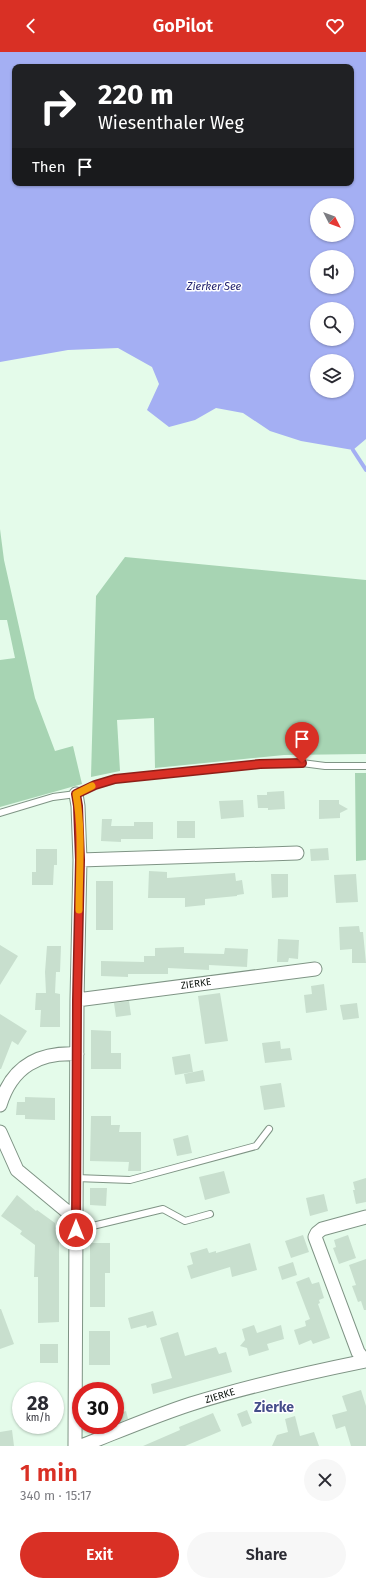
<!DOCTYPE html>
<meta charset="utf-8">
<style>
body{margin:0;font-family:"Fira Sans",sans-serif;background:#f7f7f7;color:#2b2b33;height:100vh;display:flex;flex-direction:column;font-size:15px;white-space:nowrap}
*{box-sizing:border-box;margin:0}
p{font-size:13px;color:#7c7c81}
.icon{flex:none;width:22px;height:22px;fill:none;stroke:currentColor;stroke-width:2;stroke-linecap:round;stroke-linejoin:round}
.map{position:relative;height:1394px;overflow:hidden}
.drawer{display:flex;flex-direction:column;background:#fff;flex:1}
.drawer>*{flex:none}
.guide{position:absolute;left:12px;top:12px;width:342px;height:122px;border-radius:8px;box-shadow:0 1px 3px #0004;background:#202124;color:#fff;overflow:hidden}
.needle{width:26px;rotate:132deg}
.fabs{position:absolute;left:310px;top:146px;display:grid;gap:8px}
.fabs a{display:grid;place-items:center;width:44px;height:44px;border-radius:50%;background:#fff;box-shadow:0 1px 3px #0004;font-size:20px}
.speed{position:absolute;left:12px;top:1330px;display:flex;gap:8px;font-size:20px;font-weight:700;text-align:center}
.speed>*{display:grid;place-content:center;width:52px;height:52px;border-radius:50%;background:#fff;box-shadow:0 1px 3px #0004;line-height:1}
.speed small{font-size:10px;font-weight:400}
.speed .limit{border:6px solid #d22;background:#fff;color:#111}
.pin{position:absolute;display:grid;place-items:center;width:34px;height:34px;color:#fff;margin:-41px -17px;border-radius:50% 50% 50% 0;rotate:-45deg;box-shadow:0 0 4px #0007}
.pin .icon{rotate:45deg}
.me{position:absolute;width:44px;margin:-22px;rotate:0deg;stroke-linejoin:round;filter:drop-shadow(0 0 3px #0008)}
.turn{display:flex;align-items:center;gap:14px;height:84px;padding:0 20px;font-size:18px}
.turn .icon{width:52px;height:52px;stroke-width:2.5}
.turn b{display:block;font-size:28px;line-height:34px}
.then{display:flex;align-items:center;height:38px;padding:0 20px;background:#0003;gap:8px;font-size:15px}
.round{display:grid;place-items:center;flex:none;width:42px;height:42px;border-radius:21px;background:#f7f7f7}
.summary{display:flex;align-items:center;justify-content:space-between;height:68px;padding:0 20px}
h1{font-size:24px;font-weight:600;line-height:30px;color:#d93025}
.primary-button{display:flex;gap:8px;margin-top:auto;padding:8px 20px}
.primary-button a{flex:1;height:46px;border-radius:24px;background:#d93025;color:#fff;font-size:16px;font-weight:600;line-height:46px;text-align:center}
.primary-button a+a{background:#f7f7f7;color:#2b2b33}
header{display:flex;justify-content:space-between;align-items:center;height:52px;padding:0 20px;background:#d93025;color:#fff;font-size:18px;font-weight:600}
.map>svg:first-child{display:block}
</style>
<header><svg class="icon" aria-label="back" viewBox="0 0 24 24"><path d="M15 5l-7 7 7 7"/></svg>GoPilot<svg class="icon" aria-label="heart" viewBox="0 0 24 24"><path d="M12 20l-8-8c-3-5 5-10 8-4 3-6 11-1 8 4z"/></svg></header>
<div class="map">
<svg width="366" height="1394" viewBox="0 0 366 1394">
<rect width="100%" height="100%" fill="#e4fbea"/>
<path fill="#a7d4b3" d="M 0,477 L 4,508 L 35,646 L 55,699 L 73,694 L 82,732 L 0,755 L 0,608 L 15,606 L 7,568 L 0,568 Z
M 125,505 L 366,528 L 366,702 L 284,703 L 155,716 L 154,666 L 117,668 L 120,719 L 91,725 L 96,544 Z
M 355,721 L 366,721 L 366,808 L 356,809 Z"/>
<path fill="#a4aff3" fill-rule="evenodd" d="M 0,0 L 366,0 L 366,387 L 353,398 L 301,389 L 270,379 L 243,361 L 216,356 L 195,368 L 169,375 L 147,358 L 159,332 L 152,315 L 118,296 L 68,298 L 0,310 ZM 15,15 L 351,15 L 351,131 L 15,131 ZM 317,153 L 347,153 L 347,183 L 317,183 ZM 317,205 L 347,205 L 347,235 L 317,235 ZM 317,257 L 347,257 L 347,287 L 317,287 ZM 317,309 L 347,309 L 347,339 L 317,339 Z"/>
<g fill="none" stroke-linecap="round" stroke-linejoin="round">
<path stroke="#a4aff3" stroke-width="4" d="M 353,398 L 366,418"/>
</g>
<path fill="#c8dfce" d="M 284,739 L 285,757 L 268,758 L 268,756 L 258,756 L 257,743 L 267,743 L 267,740 Z
M 243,748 L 244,765 L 221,767 L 219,749 Z
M 319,748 L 339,748 L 339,752 L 348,757 L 340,761 L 340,766 L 319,767 Z
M 102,767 L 112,767 L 111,774 L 134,774 L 134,770 L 153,770 L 153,787 L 121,787 L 121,790 L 101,789 Z
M 177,769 L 195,769 L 195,786 L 177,786 Z
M 328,796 L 329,808 L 311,809 L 310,797 Z
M 36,797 L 57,797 L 57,813 L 54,813 L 53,833 L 32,833 L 32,820 L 36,820 Z
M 149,819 L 167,820 L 167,826 L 235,821 L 236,829 L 242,828 L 244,842 L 237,843 L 237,844 L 205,847 L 205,853 L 185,855 L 185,846 L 148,846 Z
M 271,822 L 288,822 L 288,845 L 272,846 Z
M 356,822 L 358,850 L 336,851 L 334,823 Z
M 96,829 L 113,829 L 113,878 L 96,878 Z
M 359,874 L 360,880 L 363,880 L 366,911 L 352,911 L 352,897 L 340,898 L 339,875 Z
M 278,887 L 299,888 L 298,907 L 289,906 L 288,910 L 277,910 Z
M 0,893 L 18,904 L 0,933 Z
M 47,894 L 61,894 L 60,920 L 56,920 L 55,941 L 60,942 L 60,975 L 40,975 L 41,958 L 35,958 L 36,941 L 46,941 L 45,920 Z
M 184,895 L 184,901 L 224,902 L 225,896 L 248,897 L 247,915 L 209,913 L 209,918 L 168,916 L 168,922 L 128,922 L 128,925 L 101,924 L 101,909 L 144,910 L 144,904 L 155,904 L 155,896 Z
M 324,932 L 327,958 L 306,961 L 304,943 L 312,942 L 311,934 Z
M 220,941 L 228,989 L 205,992 L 198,944 Z
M 129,949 L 131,963 L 116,965 L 114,951 Z
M 357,951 L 359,966 L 343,968 L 340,953 Z
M 0,962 L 27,979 L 18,993 L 12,989 L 1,1017 L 0,1017 Z
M 91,978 L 111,979 L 111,1001 L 121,1001 L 121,1017 L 91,1017 Z
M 280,989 L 281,997 L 290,996 L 292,1008 L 265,1011 L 262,991 Z
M 190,1002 L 193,1020 L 175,1023 L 172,1005 Z
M 203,1018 L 205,1029 L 186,1032 L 184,1022 Z
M 281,1031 L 285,1055 L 264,1058 L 260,1034 Z
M 25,1045 L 55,1046 L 55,1068 L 25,1067 L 25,1063 L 16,1063 L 17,1050 L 25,1050 Z
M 91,1064 L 111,1064 L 111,1073 L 120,1073 L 119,1080 L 141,1080 L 141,1119 L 128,1119 L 129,1110 L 90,1109 Z
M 188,1083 L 192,1101 L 177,1104 L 173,1087 Z
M 224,1119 L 230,1141 L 205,1148 L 199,1125 Z
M 366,1126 L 366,1150 L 356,1152 L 353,1138 L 355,1138 L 353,1130 Z
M 90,1136 L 107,1136 L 106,1154 L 90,1153 Z
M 324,1142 L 328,1159 L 310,1164 L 306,1146 Z
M 17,1143 L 36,1159 L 37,1158 L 55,1171 L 55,1175 L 59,1180 L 59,1270 L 38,1271 L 38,1225 L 34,1225 L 35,1193 L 20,1182 L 22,1179 L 1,1164 Z
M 303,1183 L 309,1200 L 291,1206 L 285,1189 Z
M 348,1183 L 356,1206 L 339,1212 L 333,1196 L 336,1195 L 334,1188 Z
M 90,1191 L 110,1191 L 110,1221 L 105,1221 L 105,1255 L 90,1255 Z
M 250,1191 L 257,1218 L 232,1225 L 230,1215 L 191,1227 L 187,1214 L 193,1212 L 190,1201 L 207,1196 L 209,1201 L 216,1199 L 216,1201 Z
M 366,1207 L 366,1258 L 364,1258 L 361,1249 L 358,1250 L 352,1234 L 356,1233 L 349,1213 Z
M 293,1210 L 297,1223 L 282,1228 L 278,1215 Z
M 309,1225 L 312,1232 L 319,1230 L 324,1246 L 319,1248 L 320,1251 L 318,1252 L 330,1286 L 313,1292 L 311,1288 L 299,1293 L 294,1278 L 306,1274 L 305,1269 L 310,1267 L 296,1230 Z
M 0,1257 L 1,1257 L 14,1292 L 0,1297 Z
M 153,1259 L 157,1273 L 147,1276 L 146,1273 L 131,1277 L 128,1266 Z
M 254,1273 L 257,1281 L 281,1273 L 284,1287 L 267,1292 L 269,1298 L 249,1304 L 247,1296 L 240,1294 L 245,1288 L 242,1277 Z
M 89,1279 L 110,1279 L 110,1313 L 89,1313 Z
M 178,1280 L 185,1304 L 216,1295 L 219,1302 L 226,1300 L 232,1320 L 153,1342 L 151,1332 L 172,1326 L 160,1286 Z
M 40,1292 L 58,1292 L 58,1311 L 40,1311 Z
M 361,1338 L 366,1354 L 366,1394 L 351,1394 L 345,1374 L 336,1377 L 332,1363 L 347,1359 L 342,1344 Z
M 247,1358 L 252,1371 L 242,1375 L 237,1362 Z
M 126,1359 L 128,1367 L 115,1372 L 115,1363 Z
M 213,1361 L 221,1379 L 185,1394 L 143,1394 L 180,1378 L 179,1375 Z
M 295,1364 L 300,1384 L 314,1380 L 319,1394 L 272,1394 L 277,1383 L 288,1380 L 285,1367 Z
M 12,1378 L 14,1394 L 0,1394 L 0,1380 Z"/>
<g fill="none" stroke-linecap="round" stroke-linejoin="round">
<defs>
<path id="lane" d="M 0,761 L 53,745 L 76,742 L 95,733 L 115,727 L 260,712 L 302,711 L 325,714 L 366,714
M 76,1126 L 130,1128 L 256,1094 L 269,1077
M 76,1178 L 163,1157 L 185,1169 L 210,1162"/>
<path id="street" d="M 80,808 L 297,801
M 77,948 L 315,917
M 0,1053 C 12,1014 39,1000 77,1002
M 0,1080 L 17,1118 L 76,1167
M 75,1394 L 77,948 L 80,808 L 78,754 L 76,742
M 81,1394 C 117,1380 154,1364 191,1352 C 248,1334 306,1321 365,1309 L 358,1300 L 315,1185 L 317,1181 L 322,1177 L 366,1165"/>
</defs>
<use href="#lane" stroke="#7f9485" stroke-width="8"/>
<use href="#street" stroke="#7f9485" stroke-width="15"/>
<use href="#lane" stroke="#fff" stroke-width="6"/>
<use href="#street" stroke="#fff" stroke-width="13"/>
</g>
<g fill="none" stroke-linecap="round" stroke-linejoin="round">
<defs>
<path id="route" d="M 76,1178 L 77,948 L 80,808 L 78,754 L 76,742 L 95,733 L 115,727 L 260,712 L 302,711"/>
</defs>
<use href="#route" stroke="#8d1f18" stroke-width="10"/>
<use href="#route" stroke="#d93025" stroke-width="7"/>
<path stroke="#f59e0b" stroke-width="7" d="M 79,858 C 79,820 83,780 76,742 L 92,734"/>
</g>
<g text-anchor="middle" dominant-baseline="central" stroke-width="3" stroke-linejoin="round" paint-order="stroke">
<g font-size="10" fill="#0c140e" stroke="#fff">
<text transform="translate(196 932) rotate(-8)">ZIERKE</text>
<text transform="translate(220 1344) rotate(-17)">ZIERKE</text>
</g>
<g font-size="11" font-style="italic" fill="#242470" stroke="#fff">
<text x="214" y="234">Zierker See</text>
</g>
<g font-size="14" font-weight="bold" fill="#454d8a" stroke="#fff">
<text x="274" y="1355">Zierke</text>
</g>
</g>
</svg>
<div class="fabs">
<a><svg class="needle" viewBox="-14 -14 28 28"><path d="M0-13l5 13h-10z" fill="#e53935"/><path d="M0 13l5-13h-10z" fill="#7c7c81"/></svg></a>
<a><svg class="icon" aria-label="sound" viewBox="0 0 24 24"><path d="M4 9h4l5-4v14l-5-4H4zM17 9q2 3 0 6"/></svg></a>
<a><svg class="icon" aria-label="search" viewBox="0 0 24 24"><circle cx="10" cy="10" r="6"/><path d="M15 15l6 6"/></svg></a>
<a><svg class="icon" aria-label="layers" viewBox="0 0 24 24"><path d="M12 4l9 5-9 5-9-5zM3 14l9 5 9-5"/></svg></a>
</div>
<div class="speed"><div>28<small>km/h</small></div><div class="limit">30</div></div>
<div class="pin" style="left:302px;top:711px;background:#d93025"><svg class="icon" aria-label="arrive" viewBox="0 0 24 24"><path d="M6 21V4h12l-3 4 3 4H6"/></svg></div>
<svg class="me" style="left:76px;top:1178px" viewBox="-20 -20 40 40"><circle r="17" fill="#d93025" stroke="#fff" stroke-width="3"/><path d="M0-11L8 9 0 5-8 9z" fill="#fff"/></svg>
<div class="guide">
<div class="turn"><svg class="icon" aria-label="right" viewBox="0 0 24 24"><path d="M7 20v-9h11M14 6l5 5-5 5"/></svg><div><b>220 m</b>Wiesenthaler Weg</div></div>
<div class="then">Then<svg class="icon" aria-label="arrive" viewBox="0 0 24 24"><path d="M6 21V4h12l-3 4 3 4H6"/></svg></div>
</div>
</div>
<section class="drawer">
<div class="summary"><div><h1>1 min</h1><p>340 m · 15:17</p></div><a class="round"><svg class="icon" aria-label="close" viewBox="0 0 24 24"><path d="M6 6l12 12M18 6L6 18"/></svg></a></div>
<div class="primary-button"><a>Exit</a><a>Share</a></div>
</section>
